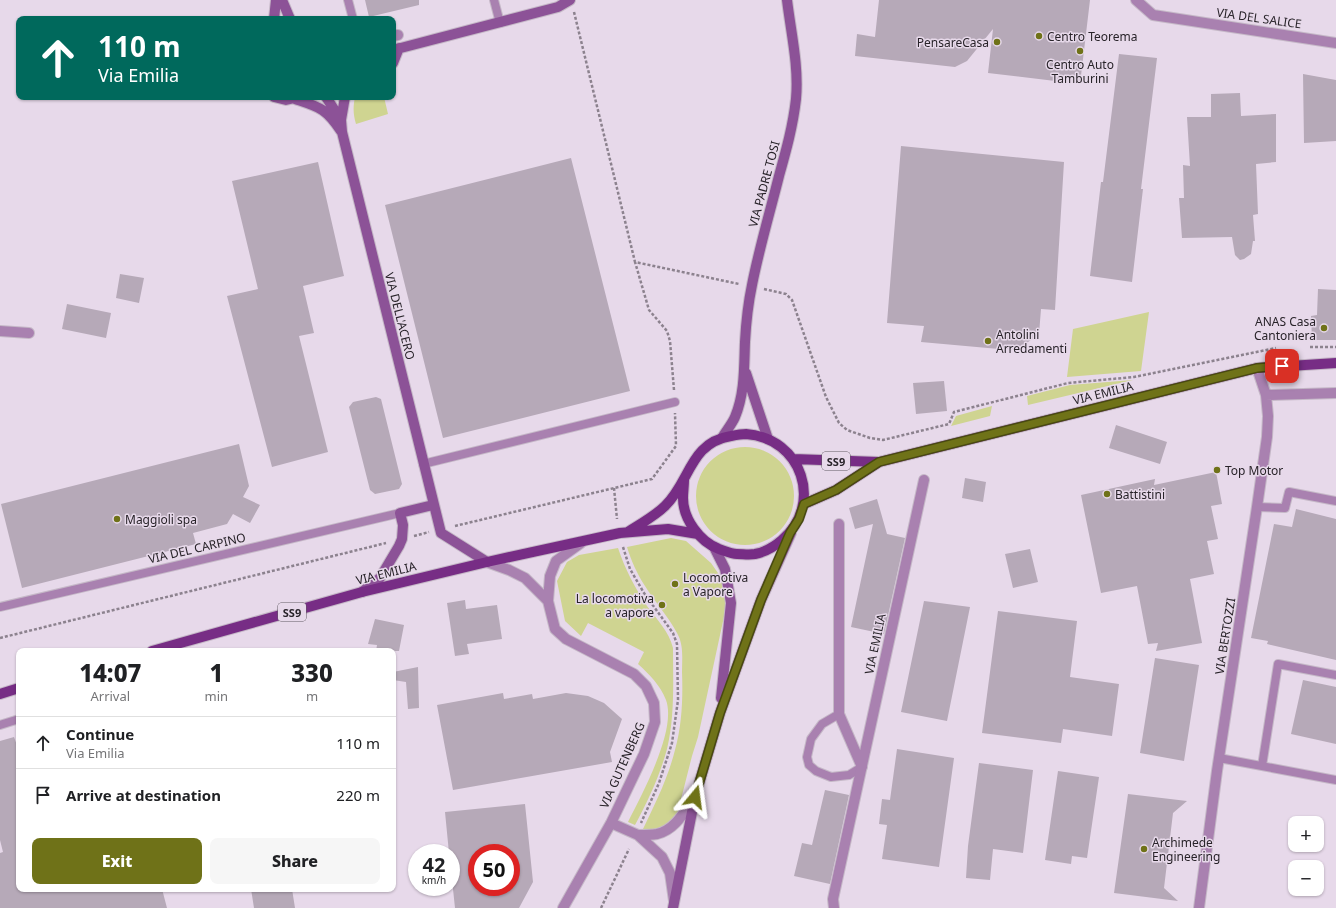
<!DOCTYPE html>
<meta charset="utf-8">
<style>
body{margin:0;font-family:"Noto Sans",sans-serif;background:#f6f6f6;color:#202124;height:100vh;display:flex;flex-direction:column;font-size:15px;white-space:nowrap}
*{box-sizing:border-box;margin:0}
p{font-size:13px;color:#757577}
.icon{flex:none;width:22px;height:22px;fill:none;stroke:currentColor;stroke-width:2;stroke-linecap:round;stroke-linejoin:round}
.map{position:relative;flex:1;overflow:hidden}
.drawer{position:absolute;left:16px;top:648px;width:380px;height:244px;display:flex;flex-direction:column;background:#fff;border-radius:8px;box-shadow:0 1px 3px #0004}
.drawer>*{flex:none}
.hud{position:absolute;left:16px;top:16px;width:380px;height:84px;border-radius:8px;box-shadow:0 1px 3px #0004;background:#00695c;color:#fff;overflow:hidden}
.buttons{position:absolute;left:1288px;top:816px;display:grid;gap:8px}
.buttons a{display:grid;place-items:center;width:36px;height:36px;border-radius:8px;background:#fff;box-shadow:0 1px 3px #0004;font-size:20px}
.speed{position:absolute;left:408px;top:844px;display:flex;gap:8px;font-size:20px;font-weight:700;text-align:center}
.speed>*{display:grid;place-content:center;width:52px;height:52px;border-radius:50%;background:#fff;box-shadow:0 1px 3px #0004;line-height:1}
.speed small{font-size:10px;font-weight:400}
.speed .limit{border:6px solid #d22;background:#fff;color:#111}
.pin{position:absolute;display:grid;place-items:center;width:34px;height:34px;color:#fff;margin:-17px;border-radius:8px;box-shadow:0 2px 6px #0006}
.me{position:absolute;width:44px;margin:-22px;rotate:16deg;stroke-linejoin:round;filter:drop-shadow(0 0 3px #0008)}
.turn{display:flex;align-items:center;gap:14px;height:84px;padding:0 16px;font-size:18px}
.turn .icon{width:52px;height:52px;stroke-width:2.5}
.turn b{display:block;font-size:28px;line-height:34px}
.eta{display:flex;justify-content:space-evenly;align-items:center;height:68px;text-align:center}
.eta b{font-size:24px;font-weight:800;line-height:28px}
.cta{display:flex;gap:8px;margin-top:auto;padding:8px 16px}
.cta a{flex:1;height:46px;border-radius:8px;background:#6f7218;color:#fff;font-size:16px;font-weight:800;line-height:46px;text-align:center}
.cta a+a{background:#f6f6f6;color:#202124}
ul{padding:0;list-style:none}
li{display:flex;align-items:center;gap:12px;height:52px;padding:0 16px;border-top:1px solid #e0e0e0}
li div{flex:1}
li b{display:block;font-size:15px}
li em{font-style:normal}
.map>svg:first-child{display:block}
</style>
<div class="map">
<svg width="1336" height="908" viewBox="0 0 1336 908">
<rect width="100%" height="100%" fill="#e7d9ea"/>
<path fill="#cfd491" d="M 355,97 L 384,97 L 388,114 L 356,124 C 353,114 353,107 355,97 Z
M 1149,312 L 1141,371 L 1067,377 L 1073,329 Z
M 1133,380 L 1028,405 L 1027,396 L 1070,385 Z
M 992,406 L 990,416 L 951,426 L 956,416 Z
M696 496a49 49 0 1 1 98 0a49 49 0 1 1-98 0Z
M 671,538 L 686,541 L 711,563 L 720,576 L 725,592 L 725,612 L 698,737 L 692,756 L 676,819 L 663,829 L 649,831 L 643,829 C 655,804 668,778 675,750 C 682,725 683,698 682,672 C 682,659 684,645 677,633 C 668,616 655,602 645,586 C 637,574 631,560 627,547 Z
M 618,548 C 625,569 635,588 647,606 C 657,620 669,631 673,648 C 673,681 675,716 667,749 C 660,775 648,801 635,825 L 628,822 C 642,794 677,730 666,700 C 660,685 650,675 638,664 L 644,652 L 588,623 L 581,636 L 565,621 L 557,581 L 567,562 L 579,555 Z"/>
<path fill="#b6a9b8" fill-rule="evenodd" d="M 365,0 L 419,0 L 419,5 L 369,17 Z
M 879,0 L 1090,0 L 1080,84 L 988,73 L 993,29 L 967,61 L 955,67 L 855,56 L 857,34 L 875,37 Z
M 1119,54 L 1157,58 L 1141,189 L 1143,189 L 1132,282 L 1090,276 L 1101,182 L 1103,182 Z
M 1303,74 L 1336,80 L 1336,141 L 1304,143 Z
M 1240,93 L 1241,116 L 1276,114 L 1276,162 L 1256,164 L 1258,214 L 1253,215 L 1255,241 L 1253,241 L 1251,254 L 1244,259 L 1240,260 L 1235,255 L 1232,237 L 1182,238 L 1179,198 L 1184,198 L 1183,165 L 1190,166 L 1187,117 L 1211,117 L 1211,94 Z
M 901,146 L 1064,162 L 1055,310 L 1041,309 L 1039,334 L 1024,345 L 1013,349 L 999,349 L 921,342 L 924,326 L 887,323 Z
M 571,158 L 630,391 L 443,438 L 385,205 Z
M 318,162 L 344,276 L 303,286 L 314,333 L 299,336 L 328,452 L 272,467 L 227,296 L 258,289 L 232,181 Z
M 120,274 L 144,278 L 139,303 L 116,298 Z
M 1318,289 L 1336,290 L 1336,340 L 1312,340 L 1311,316 L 1317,315 Z
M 67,304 L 111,313 L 106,338 L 62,329 Z
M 944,381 L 947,411 L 916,414 L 913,383 Z
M 376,397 L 381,399 L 402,484 L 399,489 L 375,494 L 370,490 L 349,407 L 353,402 Z
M 1116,425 L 1167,442 L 1160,464 L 1109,448 Z
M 239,444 L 249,486 L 243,497 L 260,505 L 250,523 L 233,514 L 227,524 L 193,533 L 196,544 L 22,588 L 1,504 Z
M 1216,472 L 1222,504 L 1211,506 L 1218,539 L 1207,541 L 1214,574 L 1190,579 L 1202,643 L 1156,651 L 1158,643 L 1148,644 L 1137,586 L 1101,593 L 1081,495 L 1155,479 L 1154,485 Z
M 965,478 L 986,482 L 983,502 L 962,498 Z
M 877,499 L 887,534 L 905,538 L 884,634 L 851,627 L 873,524 L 855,529 L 849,508 Z
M 1296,509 L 1336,519 L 1336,660 L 1267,644 L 1268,641 L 1251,638 L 1274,524 L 1292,527 Z
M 1030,549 L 1038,582 L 1013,588 L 1005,554 Z
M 465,600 L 466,609 L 497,605 L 502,639 L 467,644 L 469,654 L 455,656 L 447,603 Z
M 924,601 L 970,607 L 947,721 L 901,712 Z
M 998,611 L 1077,621 L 1070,677 L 1119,684 L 1112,736 L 1063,729 L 1061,743 L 982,733 Z
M 375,619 L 404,625 L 399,651 L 376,651 L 377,645 L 368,644 Z
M 1155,658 L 1199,665 L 1184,761 L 1140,753 Z
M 418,667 L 419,708 L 408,709 L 406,682 L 393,680 L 393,672 Z
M 1303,680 L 1336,687 L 1336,744 L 1291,734 Z
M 503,693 L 504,699 L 532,694 L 533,699 L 566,693 L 588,696 L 604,703 L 622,719 L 610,752 L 612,762 L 453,790 L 437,705 Z
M 14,737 L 19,751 L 19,889 L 162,889 L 167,908 L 0,908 L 0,853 L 3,852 L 0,840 L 0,741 Z
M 897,749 L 954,758 L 939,867 L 882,859 L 887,825 L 879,824 L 882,799 L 890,800 Z
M 979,763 L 1033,770 L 1023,853 L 993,849 L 990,880 L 966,878 L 968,846 Z
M 1058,771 L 1099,777 L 1087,858 L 1072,856 L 1071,864 L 1045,860 Z
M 825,790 L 849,795 L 830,884 L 794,876 L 802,843 L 812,845 Z
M 1128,794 L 1187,801 L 1173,813 L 1164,888 L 1178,901 L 1114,893 Z
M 525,804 L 533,882 L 519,908 L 455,908 L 451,870 L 451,853 L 449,853 L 445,812 ZM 477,853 L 511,853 L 511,887 L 477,887 Z
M 251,889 L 292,889 L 295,908 L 254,908 Z"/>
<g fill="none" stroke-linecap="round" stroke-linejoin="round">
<defs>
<path id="lane" d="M 348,0 L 353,19
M 494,0 L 500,23
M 423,464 L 675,402
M 1257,507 L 1285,508 L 1289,492 L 1336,501
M 0,607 L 400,513
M 839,714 L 822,724 L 811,739 L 807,757 L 809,765 L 816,771 L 831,777 L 849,775 L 862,767
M 0,725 L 19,719
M 1219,758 L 1336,780
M 1262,766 L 1278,664 L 1336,675"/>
<path id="street" d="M 1136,0 L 1153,15 L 1336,43
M 393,36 L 398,35
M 0,331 L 29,333
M 1266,395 L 1336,393
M 839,524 L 839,714 L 862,767
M 487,562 L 509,570 L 525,578 L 548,601
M 611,823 L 638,835 L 662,857 L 670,873 L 674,901
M 638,835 C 644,835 651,835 657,834 C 675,830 685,811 695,797
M 563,908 L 611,823 L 644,754 L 655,722 L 654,703 L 646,686 L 634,674 L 566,639 L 555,629 L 548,601 L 550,576 L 556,561 L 581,543
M 834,908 L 833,899 L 924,480
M 1199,908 L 1217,771 L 1257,507 L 1267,437 L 1268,416 L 1266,395 L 1257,368"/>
<path id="secondary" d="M 282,0 L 290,19
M 274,19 L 276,0
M 393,50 L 558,7 L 570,0
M 393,63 L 399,48
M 274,97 L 286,100 L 299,97
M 326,97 L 341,120
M 345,97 L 341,120 L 342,132 L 441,533 L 487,562
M 295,99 C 319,107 326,108 341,131
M 746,373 L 768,439
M 722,438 C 726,431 732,424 735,417 C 745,393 744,367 745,342 C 746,323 748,304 752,285 C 759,249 770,212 779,176 C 786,151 793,126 796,99 C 799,66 791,33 787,0
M 714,547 L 725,569 L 731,603 L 721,698
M 362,592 L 380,578 L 399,546 L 402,539 L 403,525 L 400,513 L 433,505
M 673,908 L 695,797 L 720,713 L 761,600 L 791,533"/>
<path id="primary" d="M 793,459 L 879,462 L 1257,368 L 1336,363
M 804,504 L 836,490 L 879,462
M 628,532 C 640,524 655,516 665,506 C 691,481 689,443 731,436 C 736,435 741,434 746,434 C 802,438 824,504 782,540 C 774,547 765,552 755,554 C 749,555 743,554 737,554 C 731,554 725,551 719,549 C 700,542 683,519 683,498 C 683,492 684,486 684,480
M 152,651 L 362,592 L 487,562 L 620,533 L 668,529 L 698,534
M 0,694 L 19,688"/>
</defs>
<use href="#lane" stroke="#c5b8c7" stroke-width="10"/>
<use href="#street" stroke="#c5b8c7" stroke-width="12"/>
<use href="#secondary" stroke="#c5b8c7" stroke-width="12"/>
<use href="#primary" stroke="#c5b8c7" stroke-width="12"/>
<path stroke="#8c828e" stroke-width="2.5" stroke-dasharray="3 2" stroke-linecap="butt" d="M 574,12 L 635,262
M 764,289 L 786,294 L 792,300 L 826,397 L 839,423 L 847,430 L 870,438 L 883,440 L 949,424 L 954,412 L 1068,383 L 1134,377 L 1276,348
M 1310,347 L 1336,347
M 674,390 L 670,341 L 667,331 L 649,310 L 635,262 L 739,284
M 614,488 L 617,519
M 455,526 L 652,479 L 676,446 L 675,413
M 414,536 L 429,532
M 623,547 L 630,569 L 644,593 L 673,633 L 677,644 L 678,700 L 672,743 L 659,783 L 641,823
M 0,638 L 386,543
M 601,908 L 629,849"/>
<use href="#lane" stroke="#a981b0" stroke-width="8"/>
<use href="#street" stroke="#a981b0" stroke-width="10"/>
<use href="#secondary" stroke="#8c5297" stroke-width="10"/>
<use href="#primary" stroke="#772d85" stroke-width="10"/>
</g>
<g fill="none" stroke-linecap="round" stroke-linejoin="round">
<defs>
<path id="route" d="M 695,797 L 720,713 L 761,600 L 790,533 L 799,519 L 804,504 L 836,490 L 879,462 L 1257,368 L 1282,366"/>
</defs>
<use href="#route" stroke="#484a10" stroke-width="10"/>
<use href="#route" stroke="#6f7218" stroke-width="7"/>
</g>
<g fill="#6f7218" stroke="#e7d9ea" stroke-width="1.5">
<circle cx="1039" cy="36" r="4"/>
<circle cx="997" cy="42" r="4"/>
<circle cx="1080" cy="51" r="4"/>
<circle cx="1324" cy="328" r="4"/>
<circle cx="988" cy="341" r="4"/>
<circle cx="1217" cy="470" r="4"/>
<circle cx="1107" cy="494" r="4"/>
<circle cx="117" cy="519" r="4"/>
<circle cx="675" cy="584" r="4"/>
<circle cx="662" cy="605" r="4"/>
<circle cx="1144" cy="849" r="4"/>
</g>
<g text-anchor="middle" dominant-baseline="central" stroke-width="3" stroke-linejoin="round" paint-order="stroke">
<g fill="#e7d9ea" stroke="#615a63" stroke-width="1">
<rect x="822" y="452" width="28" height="18" rx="3"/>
<rect x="278" y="603" width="28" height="18" rx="3"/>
</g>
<g font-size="11" font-weight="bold" fill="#282329">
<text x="836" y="461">SS9</text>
<text x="292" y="612">SS9</text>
</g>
<g font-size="12" fill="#282329" stroke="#e7d9ea">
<text transform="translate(1259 18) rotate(8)">VIA DEL SALICE</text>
<text transform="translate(764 184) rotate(-75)">VIA PADRE TOSI</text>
<text transform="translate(400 316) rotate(76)">VIA DELL'ACERO</text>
<text transform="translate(1103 393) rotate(-14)">VIA EMILIA</text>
<text transform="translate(197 548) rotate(-13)">VIA DEL CARPINO</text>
<text transform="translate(386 573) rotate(-14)">VIA EMILIA</text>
<text transform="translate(1225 636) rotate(-81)">VIA BERTOZZI</text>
<text transform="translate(875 644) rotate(-78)">VIA EMILIA</text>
<text transform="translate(622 765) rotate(-66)">VIA GUTENBERG</text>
</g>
<g font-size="12" fill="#282329" stroke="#e7d9ea" text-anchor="start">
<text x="1047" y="36">Centro Teorema</text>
<text x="989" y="42" text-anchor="end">PensareCasa</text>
<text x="1080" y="64" text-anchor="middle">Centro Auto<tspan x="1080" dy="14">Tamburini</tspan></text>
<text x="1316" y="321" text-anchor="end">ANAS Casa<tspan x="1316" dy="14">Cantoniera</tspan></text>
<text x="996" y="334">Antolini<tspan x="996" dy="14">Arredamenti</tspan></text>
<text x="1225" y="470">Top Motor</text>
<text x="1115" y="494">Battistini</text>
<text x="125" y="519">Maggioli spa</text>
<text x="683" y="577">Locomotiva<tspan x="683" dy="14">a Vapore</tspan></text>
<text x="654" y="598" text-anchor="end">La locomotiva<tspan x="654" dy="14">a vapore</tspan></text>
<text x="1152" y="842">Archimede<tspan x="1152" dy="14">Engineering</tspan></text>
</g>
</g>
</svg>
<div class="buttons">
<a>+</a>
<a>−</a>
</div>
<div class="speed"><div>42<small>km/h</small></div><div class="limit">50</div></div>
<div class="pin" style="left:1282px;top:366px;background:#d93025"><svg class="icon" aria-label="arrive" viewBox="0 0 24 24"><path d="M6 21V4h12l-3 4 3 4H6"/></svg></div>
<svg class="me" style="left:695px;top:797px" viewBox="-20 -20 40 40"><path d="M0-17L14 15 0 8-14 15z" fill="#6f7218" stroke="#fff" stroke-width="4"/></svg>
<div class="hud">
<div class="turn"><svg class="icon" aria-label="ahead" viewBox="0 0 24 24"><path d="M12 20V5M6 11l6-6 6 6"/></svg><div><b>110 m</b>Via Emilia</div></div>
</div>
<section class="drawer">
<div class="eta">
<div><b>14:07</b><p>Arrival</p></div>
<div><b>1</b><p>min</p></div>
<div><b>330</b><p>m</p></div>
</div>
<ul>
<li><svg class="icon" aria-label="ahead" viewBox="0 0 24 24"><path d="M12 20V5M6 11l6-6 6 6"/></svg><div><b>Continue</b><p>Via Emilia</p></div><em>110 m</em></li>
<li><svg class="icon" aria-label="arrive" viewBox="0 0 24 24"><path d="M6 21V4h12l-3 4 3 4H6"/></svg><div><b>Arrive at destination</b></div><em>220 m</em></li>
</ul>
<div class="cta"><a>Exit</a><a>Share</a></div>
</section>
</div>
